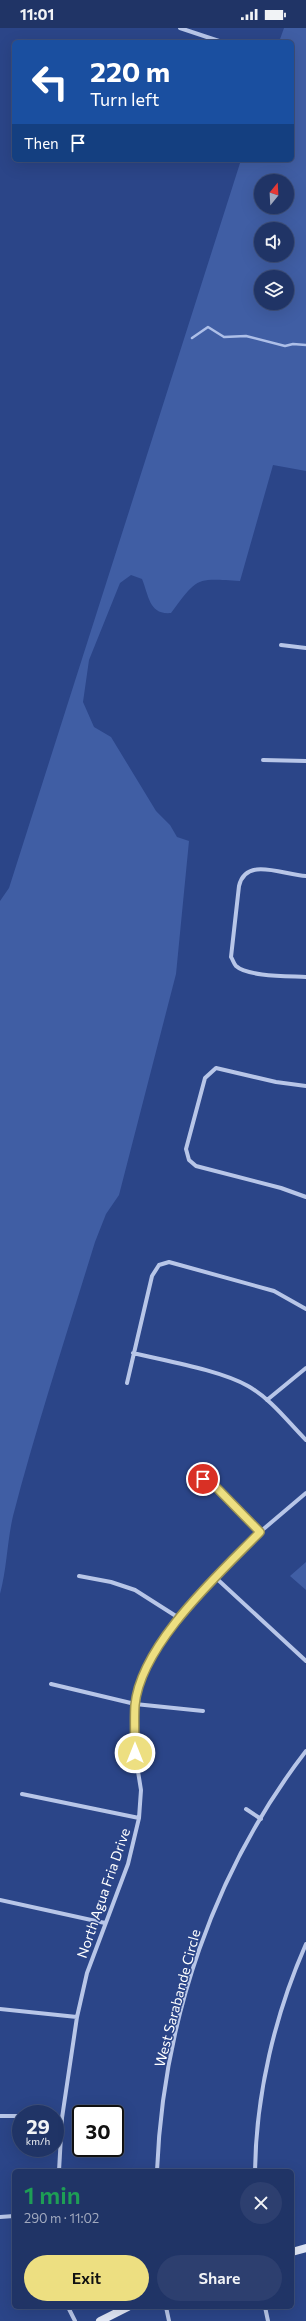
<!DOCTYPE html>
<meta charset="utf-8">
<style>
body{margin:0;font-family:Commissioner,sans-serif;background:#2d3f6f;color:#f1f3f6;height:100vh;display:flex;flex-direction:column;font-size:15px;white-space:nowrap}
*{box-sizing:border-box;margin:0}
p{font-size:13px;color:#a2aabf}
.icon{flex:none;width:22px;height:22px;fill:none;stroke:currentColor;stroke-width:2;stroke-linecap:round;stroke-linejoin:round}
.map{position:relative;flex:1;overflow:hidden}
.side{position:absolute;left:12px;top:2141px;width:282px;height:140px;display:flex;flex-direction:column;background:#203466;border-radius:6px;box-shadow:0 4px 16px #0002,0 0 0 1px #3d4f7a}
.side>*{flex:none}
.banner{position:absolute;left:12px;top:12px;width:282px;height:122px;border-radius:6px;box-shadow:0 4px 16px #0002,0 0 0 1px #3d4f7a;background:#1a4fa0;color:#fff;overflow:hidden}
.needle{width:26px;rotate:18deg}
.fabs{position:absolute;left:254px;top:146px;display:grid;gap:8px}
.fabs a{display:grid;place-items:center;width:40px;height:40px;border-radius:50%;background:#203466;box-shadow:0 4px 16px #0002,0 0 0 1px #3d4f7a;font-size:20px}
.speed{position:absolute;left:12px;top:2077px;display:flex;gap:8px;font-size:20px;font-weight:700;text-align:center}
.speed>*{display:grid;place-content:center;width:52px;height:52px;border-radius:50%;background:#203466;box-shadow:0 4px 16px #0002,0 0 0 1px #3d4f7a;line-height:1}
.speed small{font-size:10px;font-weight:400}
.speed .limit{border:2px solid #111;border-radius:6px;background:#fff;color:#111}
.pin{position:absolute;display:grid;place-items:center;width:34px;height:34px;color:#fff;margin:-17px;border:2px solid #fff;border-radius:50%;box-shadow:0 1px 4px #0007}
.me{position:absolute;width:44px;margin:-22px;rotate:0deg;stroke-linejoin:round;filter:drop-shadow(0 0 3px #0008)}
.turn{display:flex;align-items:center;gap:14px;height:84px;padding:0 12px;font-size:18px}
.turn .icon{width:52px;height:52px;stroke-width:2.5}
.turn b{display:block;font-size:28px;line-height:34px}
.then{display:flex;align-items:center;height:38px;padding:0 12px;background:#0003;gap:8px;font-size:15px}
.round{display:grid;place-items:center;flex:none;width:42px;height:42px;border-radius:21px;background:#2d3f6f}
.head{display:flex;align-items:center;justify-content:space-between;height:68px;padding:0 12px}
h1{font-size:24px;font-weight:600;line-height:30px;color:#1e9e55}
.button{display:flex;gap:8px;margin-top:auto;padding:8px 12px}
.button a{flex:1;height:46px;border-radius:24px;background:#eddf81;color:#111;font-size:16px;font-weight:600;line-height:46px;text-align:center}
.button a+a{background:#2d3f6f;color:#f1f3f6}
.status{display:flex;justify-content:space-between;align-items:center;height:28px;padding:0 20px;background:#203466;direction:ltr}
.status svg{height:11px;fill:currentColor}
.map>svg:first-child{display:block}
</style>
<div class="status"><b>11:01</b><svg viewBox="0 0 49 12"><path d="M0 12V9h3v3zM5 12V6h3v6zM10 12V3h3v9zM15 12V0h3v12zM26 1h20v11H26zM47 4h2v5h-2z"/></svg></div>
<div class="map">
<svg width="306" height="2293" viewBox="0 0 306 2293">
<rect width="100%" height="100%" fill="#2b4588"/>
<path fill="#405ea4" fill-rule="evenodd" d="M 284,0 L 306,0 L 306,443 L 273,437 L 240,553 C 195,550 198,549 171,585 C 149,587 149,568 142,551 L 131,547 L 120,555 L 89,632 L 83,674 L 94,699 L 111,709 L 156,783 L 170,797 L 177,809 L 189,813 L 176,946 L 119,1167 L 106,1186 L 95,1214 C 67,1305 37,1396 13,1488 C 7,1514 7,1540 0,1566 L 0,873 L 9,860 L 241,132 L 292,132 L 292,14 L 279,14 ZM 261,153 L 287,153 L 287,179 L 261,179 ZM 261,201 L 287,201 L 287,227 L 261,227 ZM 261,249 L 287,249 L 287,275 L 261,275 Z
M 306,1534 L 306,1562 L 290,1548 Z"/>
<g fill="none" stroke-linecap="round" stroke-linejoin="round">
<path stroke="#adbfe8" stroke-width="2.5" d="M 192,310 L 208,299 L 224,309 L 246,308 L 285,318 L 293,316 L 306,317"/>
<path stroke="#b8c6e8" stroke-width="4" d="M 180,0 L 222,14
M 281,617 L 306,620
M 263,732 L 306,733
M 306,848 C 283,847 246,828 239,858 L 231,929 C 233,932 234,936 236,938 C 248,949 290,948 306,949
M 306,1058 L 276,1054 L 216,1040 L 205,1050 L 186,1121 L 189,1132 L 196,1138 L 281,1160 L 306,1169
M 133,1325 C 166,1333 220,1342 248,1358 C 271,1371 288,1394 306,1412
M 127,1355 L 152,1248 L 159,1237 L 169,1234 L 274,1263 L 306,1281
M 267,1372 L 306,1340
M 193,1446 L 213,1456 L 260,1504
M 79,1548 L 111,1554 L 135,1562 L 179,1590
M 216,1550 L 306,1633
M 51,1656 L 135,1676 L 203,1683
M 22,1766 L 139,1790
M 246,1781 L 261,1791
M 0,1872 L 105,1895
M 0,1981 L 77,1989
M 0,2088 L 21,2088
M 55,2090 L 62,2090
M 59,2143 L 62,2090 L 77,1989 L 87,1945 L 128,1836 L 139,1790 L 141,1762 L 135,1725 L 135,1676 L 144,1646 L 152,1630 L 179,1590 L 260,1504 L 306,1465
M 157,2143 C 163,1993 214,1842 306,1723
M 255,2143 C 256,2066 275,1986 306,1916
M 0,2189 L 14,2188
M 68,2279 L 75,2293
M 166,2279 L 169,2293
M 265,2279 L 268,2293"/>
<path stroke="#e2e8f7" stroke-width="8" d="M 292,2224 L 306,2220
M 100,2293 L 128,2279"/>
</g>
<g fill="none" stroke-linecap="round" stroke-linejoin="round">
<defs>
<path id="route" d="M 135,1725 C 135,1709 134,1693 135,1677 C 141,1616 219,1546 260,1504 L 213,1456 L 203,1451"/>
</defs>
<use href="#route" stroke="#9a9154" stroke-width="10"/>
<use href="#route" stroke="#eddf81" stroke-width="7"/>
</g>
<g text-anchor="middle" dominant-baseline="central" stroke-width="3" stroke-linejoin="round" paint-order="stroke">
<g font-size="14" fill="#fff" stroke="#2b4588">
<text transform="translate(103 1865) rotate(-71)">North Agua Fria Drive</text>
<text transform="translate(177 1970) rotate(-75)">West Sarabande Circle</text>
</g>
</g>
</svg>
<div class="fabs">
<a><svg class="needle" viewBox="-14 -14 28 28"><path d="M0-13l5 13h-10z" fill="#e53935"/><path d="M0 13l5-13h-10z" fill="#a2aabf"/></svg></a>
<a><svg class="icon" aria-label="sound" viewBox="0 0 24 24"><path d="M4 9h4l5-4v14l-5-4H4zM17 9q2 3 0 6"/></svg></a>
<a><svg class="icon" aria-label="layers" viewBox="0 0 24 24"><path d="M12 4l9 5-9 5-9-5zM3 14l9 5 9-5"/></svg></a>
</div>
<div class="speed"><div>29<small>km/h</small></div><div class="limit">30</div></div>
<div class="pin" style="left:203px;top:1451px;background:#d93025"><svg class="icon" aria-label="arrive" viewBox="0 0 24 24"><path d="M6 21V4h12l-3 4 3 4H6"/></svg></div>
<svg class="me" style="left:135px;top:1725px" viewBox="-20 -20 40 40"><circle r="17" fill="#eddf81" stroke="#fff" stroke-width="3"/><path d="M0-11L8 9 0 5-8 9z" fill="#fff"/></svg>
<div class="banner">
<div class="turn"><svg class="icon" aria-label="left" viewBox="0 0 24 24"><path d="M17 20v-9H6M10 6l-5 5 5 5"/></svg><div><b>220 m</b>Turn left</div></div>
<div class="then">Then<svg class="icon" aria-label="arrive" viewBox="0 0 24 24"><path d="M6 21V4h12l-3 4 3 4H6"/></svg></div>
</div>
<section class="side">
<div class="head"><div><h1>1 min</h1><p>290 m · 11:02</p></div><a class="round"><svg class="icon" aria-label="close" viewBox="0 0 24 24"><path d="M6 6l12 12M18 6L6 18"/></svg></a></div>
<div class="button"><a>Exit</a><a>Share</a></div>
</section>
</div>
